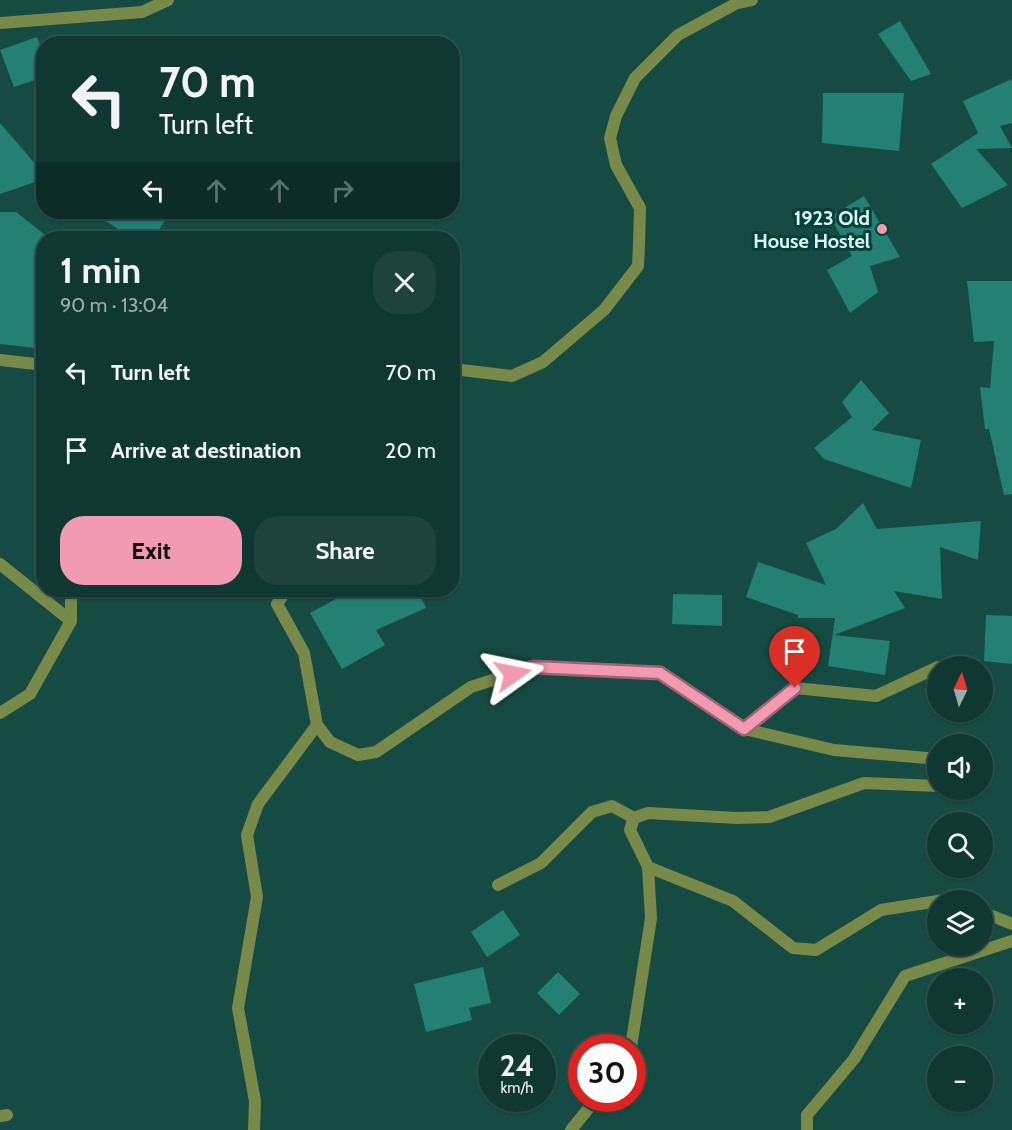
<!DOCTYPE html>
<meta charset="utf-8">
<style>
body{margin:0;font-family:Cabin,sans-serif;background:#1e433f;color:#f1f3f6;height:100vh;display:flex;flex-direction:column;font-size:22px;white-space:nowrap}
*{box-sizing:border-box;margin:0}
p{font-size:20px;color:#9cacac}
.icon{flex:none;width:33px;height:33px;fill:none;stroke:currentColor;stroke-width:2;stroke-linecap:round;stroke-linejoin:round}
.map{position:relative;flex:1;overflow:hidden}
.details{position:absolute;left:36px;top:231px;width:424px;height:366px;display:flex;flex-direction:column;background:#103833;border-radius:24px;box-shadow:0 2px 4px #0004,0 0 0 2px #30524e}
.details>*{flex:none}
.guide{position:absolute;left:36px;top:36px;width:424px;height:183px;border-radius:24px;box-shadow:0 2px 4px #0004,0 0 0 2px #30524e;background:#103833;color:#f1f3f6;overflow:hidden}
.needle{width:39px;rotate:5deg}
.fabs{position:absolute;left:927px;top:656px;display:grid;gap:12px}
.fabs a{display:grid;place-items:center;width:66px;height:66px;border-radius:50%;background:#103833;box-shadow:0 2px 4px #0004,0 0 0 2px #30524e;font-size:30px}
.speed{position:absolute;left:478px;top:1034px;display:flex;gap:12px;font-size:30px;font-weight:700;text-align:center}
.speed>*{display:grid;place-content:center;width:78px;height:78px;border-radius:50%;background:#103833;box-shadow:0 2px 4px #0004,0 0 0 2px #30524e;line-height:1}
.speed small{font-size:15px;font-weight:400}
.speed .limit{border:9px solid #d22;background:#fff;color:#111}
.pin{position:absolute;display:grid;place-items:center;width:51px;height:51px;color:#fff;margin:-62px -26px;border-radius:50% 50% 50% 0;rotate:-45deg;box-shadow:0 0 6px #0007}
.pin .icon{rotate:45deg}
.me{position:absolute;width:66px;margin:-33px;rotate:78deg;stroke-linejoin:round;filter:drop-shadow(0 0 4px #0008)}
.turn{display:flex;align-items:center;gap:21px;height:126px;padding:0 24px;font-size:27px}
.turn .icon{width:78px;height:78px;stroke-width:2.5}
.turn b{display:block;font-size:42px;line-height:51px}
.lanes{display:flex;align-items:center;height:57px;padding:0 24px;background:#0003;justify-content:center;gap:30px;direction:ltr}
.lanes .off{opacity:.35}
.round{display:grid;place-items:center;flex:none;width:63px;height:63px;border-radius:24px;background:#1e433f}
.headline{display:flex;align-items:center;justify-content:space-between;height:102px;padding:0 24px}
h1{font-size:36px;font-weight:700;line-height:45px}
.primary-button{display:flex;gap:12px;margin-top:auto;padding:12px 24px}
.primary-button a{flex:1;height:69px;border-radius:24px;background:#f19ab2;color:#111;font-size:24px;font-weight:700;line-height:69px;text-align:center}
.primary-button a+a{background:#1e433f;color:#f1f3f6}
ul{padding:0;list-style:none}
li{display:flex;align-items:center;gap:18px;height:78px;padding:0 24px}
li div{flex:1}
li b{display:block;font-size:22px}
li em{font-style:normal}
.map>svg:first-child{display:block}
</style>
<div class="map">
<svg width="1012" height="1130" viewBox="0 0 1012 1130">
<rect width="100%" height="100%" fill="#164b44"/>
<path fill="#238073" d="M 900,21 L 931,74 L 911,81 L 878,34 Z
M 37,37 L 44,55 L 44,77 L 14,87 L 0,50 Z
M 1012,79 L 1012,123 L 1000,126 L 1012,148 L 976,149 L 1008,185 L 962,208 L 931,164 L 978,133 L 963,101 Z
M 823,93 L 904,93 L 899,151 L 822,143 Z
M 0,123 L 44,174 L 44,179 L 0,194 Z
M 864,196 L 900,257 L 870,266 L 878,292 L 850,313 L 827,270 L 852,256 L 830,217 Z
M 0,212 L 16,212 L 44,234 L 44,349 L 0,344 Z
M 92,212 L 170,212 L 154,238 L 132,238 Z
M 967,281 L 1012,281 L 1012,494 L 1004,495 L 989,429 L 985,429 L 980,387 L 990,388 L 994,341 L 974,342 Z
M 861,380 L 889,413 L 872,430 L 921,440 L 911,488 L 824,459 L 814,448 L 852,417 L 842,402 Z
M 863,503 L 877,529 L 981,521 L 978,560 L 940,547 L 942,599 L 894,591 L 905,608 L 834,635 L 890,641 L 885,675 L 828,666 L 835,618 L 798,618 L 798,615 L 746,597 L 758,562 L 826,585 L 806,543 L 836,529 Z
M 352,590 L 417,590 L 426,608 L 376,630 L 385,645 L 342,669 L 310,613 Z
M 673,594 L 722,595 L 722,626 L 672,624 Z
M 986,615 L 1012,616 L 1012,664 L 984,661 Z
M 503,910 L 520,935 L 487,957 L 471,932 Z
M 483,967 L 491,1003 L 469,1008 L 472,1020 L 426,1032 L 414,984 Z
M 558,972 L 580,994 L 559,1015 L 537,993 Z"/>
<g fill="none" stroke-linecap="round" stroke-linejoin="round">
<path stroke="#788a49" stroke-width="12" d="M 0,360 L 44,365
M 744,729 L 795,688 L 876,696 L 938,667
M 498,885 L 541,863 L 592,812 L 612,806 L 634,818"/>
<path stroke="#788a49" stroke-width="12" d="M 0,23 L 142,12 L 168,0
M 453,369 L 512,376 L 543,362 L 604,310 L 638,266 L 639,244 L 640,208 L 616,165 L 610,138 L 616,116 L 635,78 L 678,35 L 737,3 L 752,0
M 0,564 L 71,621
M 286,590 L 277,604 L 304,653 L 317,725 L 330,742 L 358,755 L 376,752 L 471,687 L 533,667 L 660,673 L 744,729 L 834,750 L 938,759
M 0,713 L 30,694 L 71,621 L 71,590
M 938,786 L 864,783 L 769,817 L 736,818 L 648,813 L 634,818 L 630,830 L 648,867 L 733,901 L 793,948 L 816,950 L 881,910 L 938,901
M 941,900 L 950,900
M 982,912 L 1012,924
M 631,1047 L 651,918 L 648,867
M 0,1116 L 7,1115
M 254,1130 L 255,1101 L 238,1008 L 257,897 L 247,835 L 258,804 L 317,725
M 571,1130 L 597,1098
M 807,1130 L 807,1115 L 854,1059 L 905,976 L 1012,941"/>
</g>
<g fill="none" stroke-linecap="round" stroke-linejoin="round">
<defs>
<path id="route" d="M 513,674 L 533,667 L 660,673 L 744,729 L 795,688"/>
</defs>
<use href="#route" stroke="#9d6474" stroke-width="15"/>
<use href="#route" stroke="#f19ab2" stroke-width="10"/>
</g>
<circle fill="#f19ab2" stroke="#074039" stroke-width="2" cx="882" cy="229" r="6"/>
<g text-anchor="middle" dominant-baseline="central" stroke-width="6" stroke-linejoin="round" paint-order="stroke">
<g font-size="20" font-weight="bold" fill="#d8f9f2" stroke="#074039" text-anchor="end">
<text x="870" y="218">1923 Old<tspan x="870" dy="23">House Hostel</tspan></text>
</g>
</g>
</svg>
<div class="fabs">
<a><svg class="needle" viewBox="-14 -14 28 28"><path d="M0-13l5 13h-10z" fill="#e53935"/><path d="M0 13l5-13h-10z" fill="#9cacac"/></svg></a>
<a><svg class="icon" aria-label="sound" viewBox="0 0 24 24"><path d="M4 9h4l5-4v14l-5-4H4zM17 9q2 3 0 6"/></svg></a>
<a><svg class="icon" aria-label="search" viewBox="0 0 24 24"><circle cx="10" cy="10" r="6"/><path d="M15 15l6 6"/></svg></a>
<a><svg class="icon" aria-label="layers" viewBox="0 0 24 24"><path d="M12 4l9 5-9 5-9-5zM3 14l9 5 9-5"/></svg></a>
<a>+</a>
<a>−</a>
</div>
<div class="speed"><div>24<small>km/h</small></div><div class="limit">30</div></div>
<div class="pin" style="left:795px;top:688px;background:#d93025"><svg class="icon" aria-label="arrive" viewBox="0 0 24 24"><path d="M6 21V4h12l-3 4 3 4H6"/></svg></div>
<svg class="me" style="left:513px;top:674px" viewBox="-20 -20 40 40"><path d="M0-17L14 15 0 8-14 15z" fill="#f19ab2" stroke="#fff" stroke-width="4"/></svg>
<div class="guide">
<div class="turn"><svg class="icon" aria-label="left" viewBox="0 0 24 24"><path d="M17 20v-9H6M10 6l-5 5 5 5"/></svg><div><b>70 m</b>Turn left</div></div>
<div class="lanes"><svg class="icon" aria-label="left" viewBox="0 0 24 24"><path d="M17 20v-9H6M10 6l-5 5 5 5"/></svg><svg class="icon off" aria-label="ahead" viewBox="0 0 24 24"><path d="M12 20V5M6 11l6-6 6 6"/></svg><svg class="icon off" aria-label="ahead" viewBox="0 0 24 24"><path d="M12 20V5M6 11l6-6 6 6"/></svg><svg class="icon off" aria-label="right" viewBox="0 0 24 24"><path d="M7 20v-9h11M14 6l5 5-5 5"/></svg></div>
</div>
<section class="details">
<div class="headline"><div><h1>1 min</h1><p>90 m · 13:04</p></div><a class="round"><svg class="icon" aria-label="close" viewBox="0 0 24 24"><path d="M6 6l12 12M18 6L6 18"/></svg></a></div>
<ul>
<li><svg class="icon" aria-label="left" viewBox="0 0 24 24"><path d="M17 20v-9H6M10 6l-5 5 5 5"/></svg><div><b>Turn left</b></div><em>70 m</em></li>
<li><svg class="icon" aria-label="arrive" viewBox="0 0 24 24"><path d="M6 21V4h12l-3 4 3 4H6"/></svg><div><b>Arrive at destination</b></div><em>20 m</em></li>
</ul>
<div class="primary-button"><a>Exit</a><a>Share</a></div>
</section>
</div>
